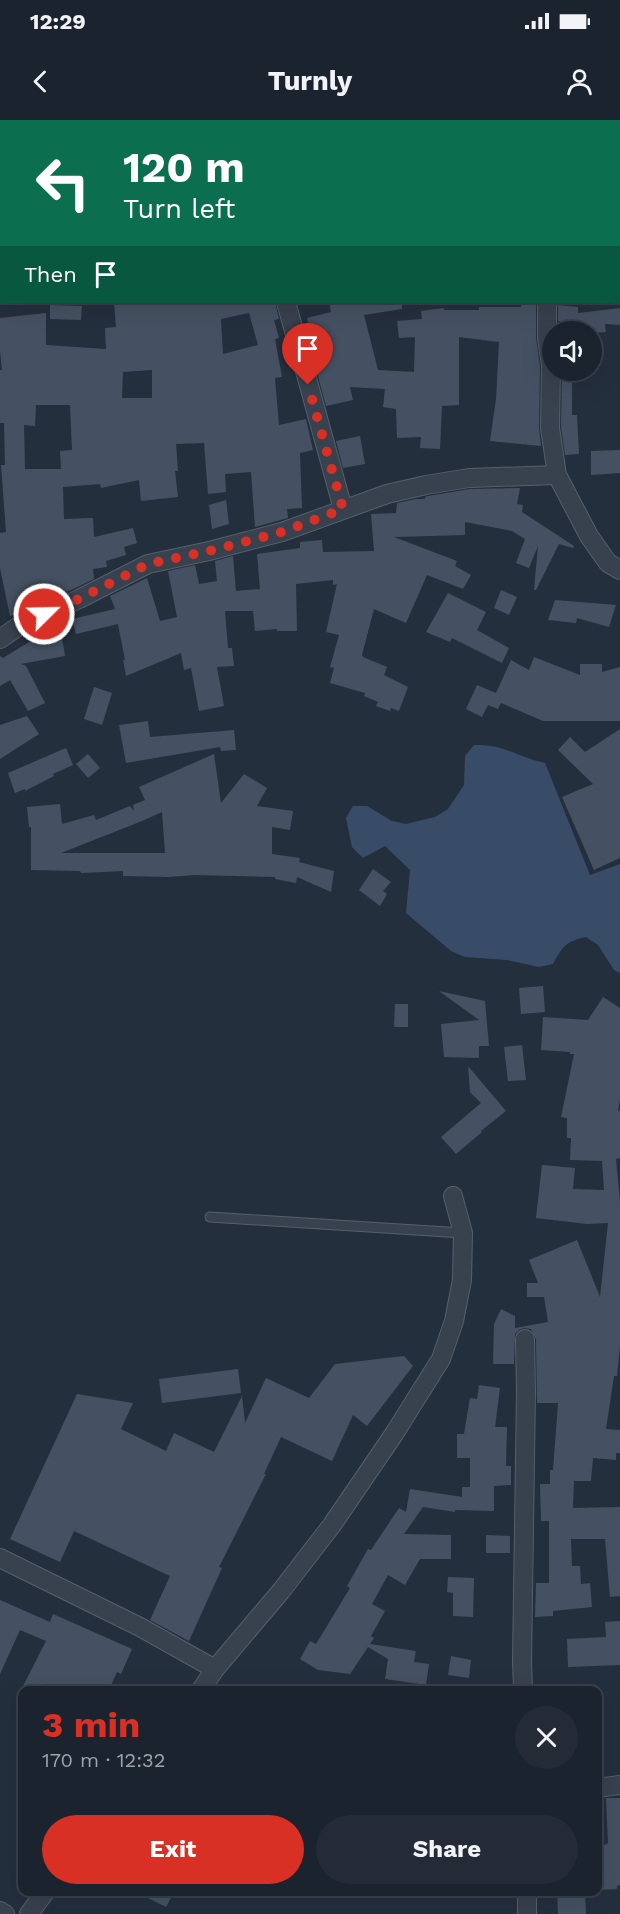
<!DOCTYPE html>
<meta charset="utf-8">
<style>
body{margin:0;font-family:"Work Sans",sans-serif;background:#242b36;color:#f1f3f6;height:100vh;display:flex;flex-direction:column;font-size:22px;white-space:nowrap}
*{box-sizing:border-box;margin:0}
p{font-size:20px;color:#a0a4aa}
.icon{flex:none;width:33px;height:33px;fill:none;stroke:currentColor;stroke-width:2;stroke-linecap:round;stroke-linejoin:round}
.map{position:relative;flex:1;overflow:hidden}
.drawer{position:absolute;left:18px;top:1566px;width:584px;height:210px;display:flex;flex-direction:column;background:#1b232e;border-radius:12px;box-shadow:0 6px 24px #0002,0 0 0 2px #39404a}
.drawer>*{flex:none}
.hud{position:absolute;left:0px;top:0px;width:621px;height:183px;box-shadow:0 6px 24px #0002,0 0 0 2px #39404a;background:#0b6e4f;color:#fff;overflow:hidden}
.buttons{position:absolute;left:542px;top:201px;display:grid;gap:12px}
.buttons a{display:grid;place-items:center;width:60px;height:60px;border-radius:50%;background:#1b232e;box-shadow:0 6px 24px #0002,0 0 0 2px #39404a;font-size:30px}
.pin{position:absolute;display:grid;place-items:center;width:51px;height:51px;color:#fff;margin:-62px -26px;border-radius:50% 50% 50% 0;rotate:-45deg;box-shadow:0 0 6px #0007}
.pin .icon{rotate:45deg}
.me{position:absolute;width:66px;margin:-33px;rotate:67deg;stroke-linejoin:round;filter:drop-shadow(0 0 4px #0008)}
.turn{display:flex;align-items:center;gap:21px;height:126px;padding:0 24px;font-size:27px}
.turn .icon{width:78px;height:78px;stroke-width:2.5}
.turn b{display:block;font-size:42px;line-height:51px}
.then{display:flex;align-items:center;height:57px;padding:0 24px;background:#0003;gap:12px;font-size:22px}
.round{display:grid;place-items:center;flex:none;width:63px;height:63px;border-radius:32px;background:#242b36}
.overview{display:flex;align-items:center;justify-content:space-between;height:102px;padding:0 24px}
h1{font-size:36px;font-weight:700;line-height:45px;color:#d93025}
.cta{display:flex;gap:12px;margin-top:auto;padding:12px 24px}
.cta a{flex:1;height:69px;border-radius:36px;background:#d93025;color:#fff;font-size:24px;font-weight:700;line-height:69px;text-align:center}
.cta a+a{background:#242b36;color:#f1f3f6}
.status{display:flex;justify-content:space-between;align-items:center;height:42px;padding:0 30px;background:#1b232e;direction:ltr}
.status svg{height:16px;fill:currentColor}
header{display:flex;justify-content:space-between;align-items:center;height:78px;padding:0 24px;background:#1b232e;font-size:27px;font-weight:700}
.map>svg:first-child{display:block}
</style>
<div class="status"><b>12:29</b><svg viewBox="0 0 49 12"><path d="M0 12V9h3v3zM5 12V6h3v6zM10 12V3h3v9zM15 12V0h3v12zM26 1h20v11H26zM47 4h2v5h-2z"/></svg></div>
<header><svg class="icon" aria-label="back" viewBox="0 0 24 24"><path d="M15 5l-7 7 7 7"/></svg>Turnly<svg class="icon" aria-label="person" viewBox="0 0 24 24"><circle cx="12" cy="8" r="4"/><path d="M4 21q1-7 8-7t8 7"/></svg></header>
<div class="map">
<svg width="620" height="1794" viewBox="0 0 620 1794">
<rect width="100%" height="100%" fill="#242f3e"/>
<path fill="#394c67" d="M 474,625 C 505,624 517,637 545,643 L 590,755 L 620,744 L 620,853 L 614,850 L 598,825 L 586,817 C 566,821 563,826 553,844 L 539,847 L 507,840 L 465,837 L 451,831 L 406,793 L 410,750 L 385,726 L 363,738 L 352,727 L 346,698 L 353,686 L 367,686 L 392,701 L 406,704 L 435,697 L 448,689 L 464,665 L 465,636 Z"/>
<path fill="#455162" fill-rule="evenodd" d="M 114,182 L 275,182 L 279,199 L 274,200 L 279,218 L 275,219 L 282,257 L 275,258 L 279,305 L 306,299 L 313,330 L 300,333 L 302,388 L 287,389 L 288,398 L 255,407 L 251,352 L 225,354 L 226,372 L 208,374 L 204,323 L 176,324 L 178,351 L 175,351 L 178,377 L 141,381 L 139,360 L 101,368 L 100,364 L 63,367 L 64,399 L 93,398 L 94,417 L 133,408 L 137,423 L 124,427 L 126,435 L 106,441 L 107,447 L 93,449 L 94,459 L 69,471 L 61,473 L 61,475 L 53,478 L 32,482 L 34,487 L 10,496 L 0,448 L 0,413 L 6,412 L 1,345 L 5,345 L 4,303 L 0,303 L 0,250 L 2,250 L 0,231 L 0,198 L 46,193 L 46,225 L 106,229 L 105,208 L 116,207 ZM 249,193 L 258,225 L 223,234 L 221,199 ZM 152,250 L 152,278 L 122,278 L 123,252 ZM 36,285 L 70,285 L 72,330 L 60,331 L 61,349 L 25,349 L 24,305 L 35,306 Z
M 329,182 L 402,182 L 402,189 L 364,195 L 378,250 L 414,252 L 415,217 L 399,218 L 397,201 L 422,199 L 421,191 L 444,188 L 444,190 L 479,190 L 479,187 L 521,187 L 521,182 L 536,183 L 536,218 L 540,246 L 539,308 L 541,326 L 490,321 L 496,279 L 499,222 L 459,217 L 459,285 L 442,286 L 440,329 L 420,328 L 421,317 L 397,318 L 396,289 L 383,287 L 385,269 L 350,267 L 353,280 L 326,286 L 310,227 L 313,226 L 307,198 L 331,192 Z
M 50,185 L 82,186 L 81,200 L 50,199 Z
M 558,185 L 578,187 L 578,193 L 620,188 L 620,205 L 605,204 L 606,212 L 591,213 L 591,212 L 583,212 L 582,202 L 577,201 L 577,203 L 558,201 Z
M 562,250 L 572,250 L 572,295 L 577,295 L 579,334 L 565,335 L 561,307 Z
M 360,316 L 365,344 L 343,348 L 336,321 Z
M 620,330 L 620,353 L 591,355 L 591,331 Z
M 520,368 L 517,384 L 523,385 L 522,392 L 574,426 L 573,428 L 559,424 L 536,470 L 534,470 L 538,426 L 529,448 L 516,443 L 525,419 L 512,411 L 465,402 L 465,415 L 394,417 L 457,441 L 455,446 L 471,455 L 463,469 L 427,455 L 406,503 L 374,489 L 362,535 L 363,537 L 387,547 L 384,555 L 408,567 L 399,591 L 391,588 L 390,591 L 376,586 L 378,582 L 364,576 L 365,573 L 330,563 L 334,548 L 330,547 L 339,515 L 326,512 L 337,464 L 333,465 L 333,460 L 296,464 L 297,511 L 277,511 L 277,509 L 255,511 L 253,491 L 225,491 L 228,528 L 232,528 L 234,546 L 217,547 L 224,586 L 199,591 L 191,548 L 184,550 L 181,533 L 126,556 L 123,540 L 125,540 L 118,504 L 76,514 L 72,499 L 115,489 L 110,476 L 147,458 L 160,501 L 177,497 L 168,451 L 195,445 L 199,464 L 217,461 L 215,441 L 233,436 L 236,471 L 260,469 L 257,434 L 300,428 L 300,422 L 322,420 L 323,432 L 374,431 L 371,394 L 396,393 L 397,383 L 416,379 L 425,379 L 425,377 L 428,376 L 470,369 Z
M 226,380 L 229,404 L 212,409 L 209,385 Z
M 501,470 L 517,477 L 509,495 L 494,488 Z
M 448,473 L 486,492 L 477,510 L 509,528 L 502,543 L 452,518 L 450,522 L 426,512 Z
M 555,480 L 616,485 L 609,507 L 577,498 L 576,503 L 548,500 Z
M 60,506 L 65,536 L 21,544 L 26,546 L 45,583 L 28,591 L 10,560 L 0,566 L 0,536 L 3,538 L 34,519 L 33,512 Z
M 534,537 L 580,555 L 580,544 L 602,544 L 602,552 L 620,547 L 620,601 L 543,601 L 501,583 L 498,589 L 488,585 L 482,597 L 466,589 L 477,565 L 496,573 L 511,540 L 529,550 Z
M 94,567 L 112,573 L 102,605 L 84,599 Z
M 27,596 L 39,614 L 0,639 L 0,605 Z
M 148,601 L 150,617 L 234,610 L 236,630 L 221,631 L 220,627 L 126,643 L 119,605 Z
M 620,609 L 620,738 L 594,750 L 562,677 L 593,664 L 558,630 L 570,617 L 585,632 Z
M 66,628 L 73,645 L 53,654 L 54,656 L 25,671 L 25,669 L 15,673 L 8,653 Z
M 88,634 L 100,648 L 88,658 L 76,644 Z
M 214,634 L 221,683 L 244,654 L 267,668 L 257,686 L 293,691 L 290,710 L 272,707 L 272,734 L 300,738 L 299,742 L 334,751 L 331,772 L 297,757 L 296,763 L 275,759 L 275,757 L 195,755 L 168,757 L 123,756 L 123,751 L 81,753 L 80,751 L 31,750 L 31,707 L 29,707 L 27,687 L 60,684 L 62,704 L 94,695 L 96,700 L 130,686 L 134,691 L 133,685 L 145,680 L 139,667 ZM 162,692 L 165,733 L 61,733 L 142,701 Z
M 373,749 L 391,762 L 383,771 L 387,774 L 380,786 L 359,770 Z
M 543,866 L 545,892 L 521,894 L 519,868 Z
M 439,871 L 485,881 L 489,926 L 479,926 L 479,938 L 444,937 L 441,904 L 479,900 Z
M 603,877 L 620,888 L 620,979 L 618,991 L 620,991 L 620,1038 L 616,1039 L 620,1082 L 620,1225 L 617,1256 L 614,1256 L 606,1309 L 620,1310 L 620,1333 L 616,1333 L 616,1340 L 593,1338 L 591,1361 L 574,1361 L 573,1388 L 620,1387 L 620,1476 L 610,1477 L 605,1419 L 571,1419 L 572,1446 L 580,1446 L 581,1464 L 590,1463 L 592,1487 L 553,1491 L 553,1496 L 535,1497 L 536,1463 L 549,1463 L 549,1401 L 541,1401 L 540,1364 L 550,1364 L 550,1350 L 553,1350 L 558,1283 L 537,1283 L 536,1219 L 531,1209 L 524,1208 L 519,1210 L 515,1214 L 514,1244 L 493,1244 L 494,1204 L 501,1189 L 515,1196 L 515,1208 L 548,1202 L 544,1177 L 527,1177 L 527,1163 L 538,1163 L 529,1140 L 577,1120 L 600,1177 L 608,1103 L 587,1104 L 536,1098 L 542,1045 L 575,1048 L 573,1069 L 604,1070 L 602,1041 L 570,1040 L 571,1018 L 567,1018 L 567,998 L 561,997 L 574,934 L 570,934 L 570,932 L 541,930 L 543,897 L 588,900 Z
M 395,884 L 408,884 L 408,907 L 394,907 Z
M 522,925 L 526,960 L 508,961 L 504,927 Z
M 468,946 L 506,991 L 481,1011 L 482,1012 L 456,1034 L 441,1017 L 481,983 L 470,972 Z
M 404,1236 L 413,1246 L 367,1306 L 353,1295 L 332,1341 L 281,1317 L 264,1354 L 266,1354 L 219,1447 L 222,1448 L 189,1521 L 150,1500 L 170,1456 L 74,1411 L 60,1442 L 10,1419 L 77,1274 L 133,1283 L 121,1309 L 166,1331 L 174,1313 L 214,1332 L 242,1276 L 245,1303 L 266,1258 L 309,1278 L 335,1244 Z
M 238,1249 L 241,1273 L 162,1283 L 159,1259 Z
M 479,1265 L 500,1268 L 495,1307 L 507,1307 L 506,1346 L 511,1346 L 511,1365 L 494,1366 L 494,1391 L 455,1390 L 455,1392 L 423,1387 L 404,1414 L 451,1415 L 451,1439 L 420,1439 L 405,1465 L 388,1455 L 372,1484 L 385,1491 L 371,1516 L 374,1518 L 370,1524 L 416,1531 L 414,1542 L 429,1544 L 426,1565 L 385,1559 L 388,1539 L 368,1527 L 350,1554 L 318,1550 L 300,1539 L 310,1521 L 316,1524 L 350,1468 L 347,1466 L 368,1429 L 371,1430 L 399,1388 L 406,1392 L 410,1369 L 462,1377 L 462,1367 L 470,1367 L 470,1338 L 457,1338 L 457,1314 L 464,1314 L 470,1278 L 477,1279 Z
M 486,1415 L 510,1416 L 510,1433 L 486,1433 Z
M 448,1457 L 474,1458 L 473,1497 L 453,1496 L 453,1473 L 447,1472 Z
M 0,1480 L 50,1502 L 53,1494 L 132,1529 L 121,1554 L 117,1552 L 109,1570 L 21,1570 L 46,1521 L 20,1510 L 0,1554 Z
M 620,1501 L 620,1545 L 568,1547 L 567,1519 L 606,1517 L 605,1502 Z
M 451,1536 L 471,1540 L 469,1558 L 448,1555 Z
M 606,1678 L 620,1678 L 620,1765 L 617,1766 L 617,1769 L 597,1770 L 597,1729 L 608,1723 Z
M 136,1772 L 174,1772 L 166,1787 Z
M 557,1772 L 585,1772 L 586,1794 L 558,1794 Z"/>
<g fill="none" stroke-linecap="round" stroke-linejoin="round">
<defs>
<path id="lane" d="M 210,1097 L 463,1113"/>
<path id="street" d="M 432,0 L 433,2
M 257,2 L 257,0
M 547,2 L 547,0
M 0,100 L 2,100
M 286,182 L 343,389
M 547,182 L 547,218 L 551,245 L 550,308 L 557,355 L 589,416 L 608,443 L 620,450
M 0,519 L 19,506 L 79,479 L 148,444 L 209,431 L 282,412 L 387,374 L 426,365 L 469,358 L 557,355
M 0,1438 L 140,1507 L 215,1549
M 201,1570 L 215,1549 L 281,1471 L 332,1405 L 394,1314 L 441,1239 L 454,1201 L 462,1160 L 463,1113 L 453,1076
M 523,1570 L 522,1542 L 526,1272 L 525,1219
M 597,1668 L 620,1665
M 0,1791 L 5,1794
M 29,1794 L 45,1772
M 527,1794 L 527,1772"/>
</defs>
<use href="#lane" stroke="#565f6c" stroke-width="11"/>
<use href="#street" stroke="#565f6c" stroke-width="20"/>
<use href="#lane" stroke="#38414e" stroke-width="9"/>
<use href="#street" stroke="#38414e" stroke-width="18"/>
</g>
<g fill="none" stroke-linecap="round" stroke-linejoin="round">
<path stroke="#d93025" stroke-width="10" stroke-dasharray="0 18" d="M 44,494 L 79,479 L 148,444 L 209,431 L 282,412 L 343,389 L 308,265"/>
</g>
</svg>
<div class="buttons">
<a><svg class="icon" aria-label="sound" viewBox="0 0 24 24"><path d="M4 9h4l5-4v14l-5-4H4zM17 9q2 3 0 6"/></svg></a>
</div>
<div class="pin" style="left:308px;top:265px;background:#d93025"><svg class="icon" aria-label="arrive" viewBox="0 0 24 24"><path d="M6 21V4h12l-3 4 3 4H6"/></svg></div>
<svg class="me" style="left:44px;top:494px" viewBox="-20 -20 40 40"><circle r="17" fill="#d93025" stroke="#fff" stroke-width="3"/><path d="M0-11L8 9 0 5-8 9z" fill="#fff"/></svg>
<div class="hud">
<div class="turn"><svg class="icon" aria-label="left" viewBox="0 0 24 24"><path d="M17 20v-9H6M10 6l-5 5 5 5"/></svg><div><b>120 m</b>Turn left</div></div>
<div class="then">Then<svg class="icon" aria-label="arrive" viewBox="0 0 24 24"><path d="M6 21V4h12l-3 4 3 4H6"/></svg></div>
</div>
<section class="drawer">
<div class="overview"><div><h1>3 min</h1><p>170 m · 12:32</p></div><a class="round"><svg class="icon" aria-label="close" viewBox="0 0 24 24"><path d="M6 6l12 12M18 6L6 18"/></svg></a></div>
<div class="cta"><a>Exit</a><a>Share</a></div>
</section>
</div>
